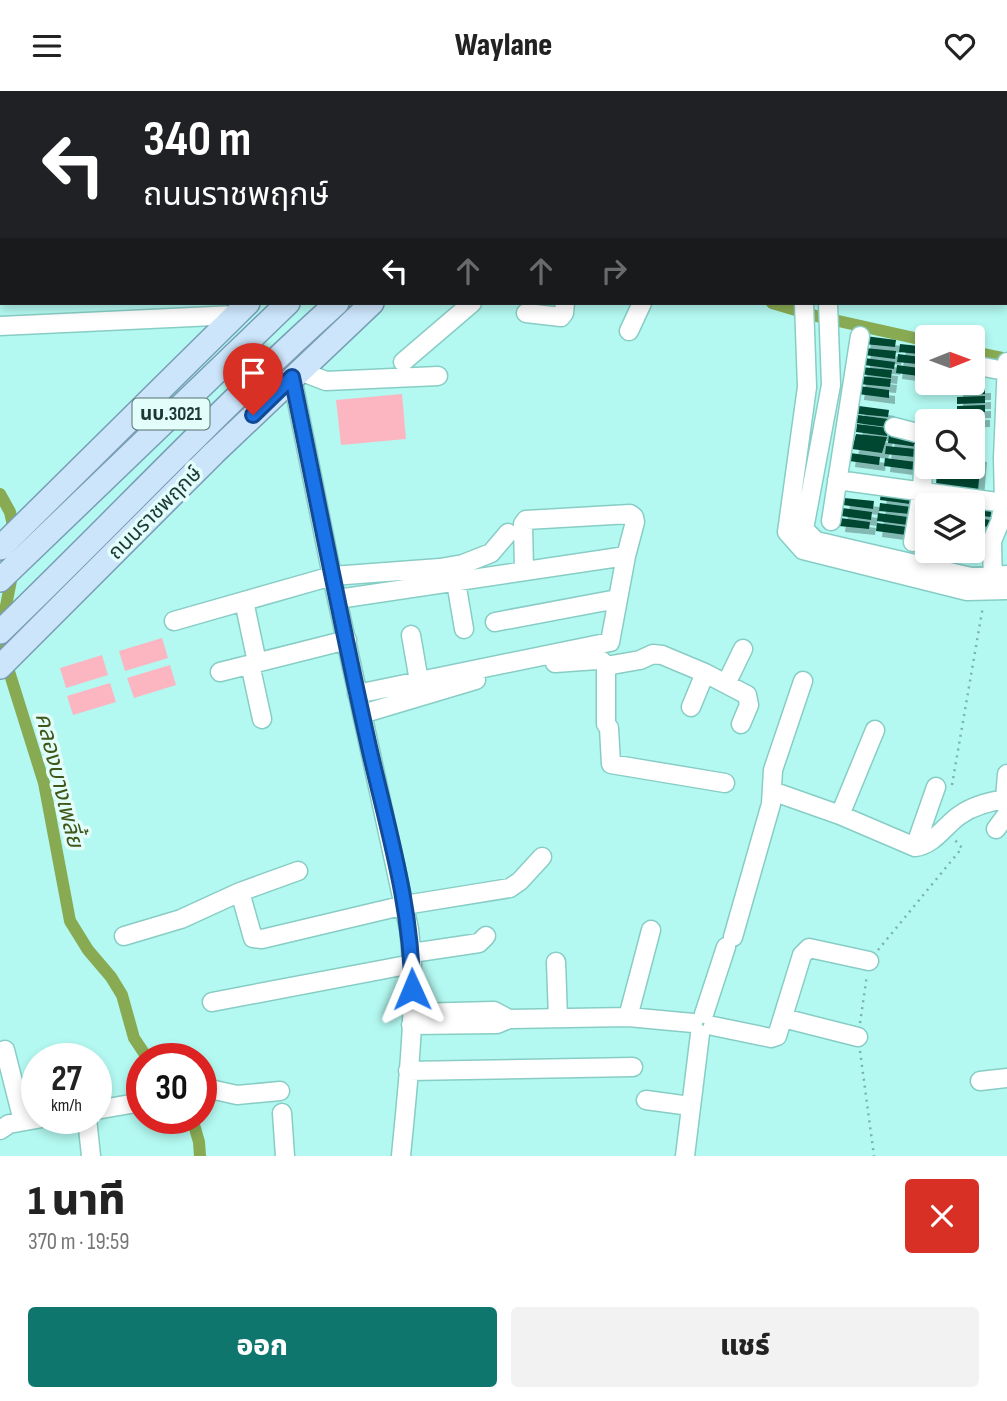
<!DOCTYPE html>
<html lang="th">
<meta charset="utf-8">
<style>
body{margin:0;font-family:"Sofia Sans Condensed","Noto Sans Thai",sans-serif;background:#f2f2f2;color:#222;height:100vh;display:flex;flex-direction:column;font-size:26px;white-space:nowrap}
*{box-sizing:border-box;margin:0}
p{font-size:23px;color:#767676}
.icon{flex:none;width:38px;height:38px;fill:none;stroke:currentColor;stroke-width:2;stroke-linecap:round;stroke-linejoin:round}
.map{position:relative;height:1065px;overflow:hidden}
.sheet{display:flex;flex-direction:column;background:#fff;flex:1}
.sheet>*{flex:none}
.top-card{position:absolute;left:0px;top:0px;width:1008px;height:214px;box-shadow:0 4px 10px #0003;background:#202124;color:#fff;overflow:hidden}
.needle{width:46px;rotate:89deg}
.controls{position:absolute;left:915px;top:234px;display:grid;gap:14px}
.controls a{display:grid;place-items:center;width:70px;height:70px;border-radius:7px;background:#fff;box-shadow:0 4px 10px #0003;font-size:35px}
.speed{position:absolute;left:21px;top:952px;display:flex;gap:14px;font-size:35px;font-weight:700;text-align:center}
.speed>*{display:grid;place-content:center;width:91px;height:91px;border-radius:50%;background:#fff;box-shadow:0 4px 10px #0003;line-height:1}
.speed small{font-size:18px;font-weight:400}
.speed .limit{border:10px solid #d22;background:#fff;color:#111}
.pin{position:absolute;display:grid;place-items:center;width:60px;height:60px;color:#fff;margin:-72px -30px;border-radius:50% 50% 50% 0;rotate:-45deg;box-shadow:0 0 7px #0007}
.pin .icon{rotate:45deg}
.me{position:absolute;width:77px;margin:-38px;rotate:359deg;stroke-linejoin:round;filter:drop-shadow(0 0 5px #0008)}
.turn{display:flex;align-items:center;gap:24px;height:147px;padding:0 28px;font-size:32px}
.turn .icon{width:91px;height:91px;stroke-width:2.5}
.turn b{display:block;font-size:49px;line-height:60px}
.lanes{display:flex;align-items:center;height:66px;padding:0 28px;background:#0003;justify-content:center;gap:35px;direction:ltr}
.lanes .off{opacity:.35}
.round{display:grid;place-items:center;flex:none;width:74px;height:74px;border-radius:7px;background:#f2f2f2}
.headline{display:flex;align-items:center;justify-content:space-between;height:119px;padding:0 28px}
h1{font-size:42px;font-weight:800;line-height:52px}
.action{display:flex;gap:14px;margin-top:auto;padding:14px 28px}
.action a{flex:1;height:80px;border-radius:7px;background:#0f766e;color:#fff;font-size:28px;font-weight:800;line-height:80px;text-align:center}
.action a+a{background:#f2f2f2;color:#222}
header{display:flex;justify-content:space-between;align-items:center;height:91px;padding:0 28px;background:#fff;font-size:32px;font-weight:800}
.map>svg:first-child{display:block}
</style>
<header><svg class="icon" aria-label="menu" viewBox="0 0 24 24"><path d="M4 6h16M4 12h16M4 18h16"/></svg>Waylane<svg class="icon" aria-label="heart" viewBox="0 0 24 24"><path d="M12 20l-8-8c-3-5 5-10 8-4 3-6 11-1 8 4z"/></svg></header>
<div class="map">
<svg width="1007" height="1065" viewBox="0 0 1007 1065">
<defs>
<filter id="shadow"><feDropShadow dx="6" dy="6" stdDeviation="0" flood-color="#0004"/></filter>
</defs>
<rect width="100%" height="100%" fill="#b3f9f1"/>
<path fill="#fbb6c2" d="M 402,303 L 406,348 L 341,354 L 336,309 Z
M 162,547 L 168,567 L 125,580 L 119,560 Z
M 102,564 L 108,584 L 66,597 L 60,577 Z
M 170,574 L 176,594 L 134,607 L 127,587 Z
M 110,592 L 116,611 L 73,624 L 67,605 Z"/>
<g fill="none" stroke-linecap="round" stroke-linejoin="round">
<path stroke="#88aa53" stroke-width="12" d="M 76,2 L 77,0
M 0,47 L 2,49
M 0,175 L 2,172
M 772,212 L 816,225 L 928,250
M 973,261 L 1007,268
M 0,403 L 10,421 L 15,444
M 13,479 L 5,520 L 2,558 L 44,692 L 70,830 L 88,859 L 111,886 L 122,904 L 134,947 L 148,968
M 192,1027 L 199,1051 L 200,1065"/>
</g>
<path fill="#004632" filter="url(#shadow)" d="M 865,245 L 896,249 L 895,256 L 864,253 Z
M 900,253 L 928,256 L 928,264 L 899,261 Z
M 865,257 L 896,260 L 895,268 L 864,264 Z
M 898,263 L 928,267 L 927,274 L 897,271 Z
M 864,267 L 895,271 L 894,278 L 864,274 Z
M 897,274 L 927,278 L 926,286 L 896,282 Z
M 861,276 L 892,279 L 891,287 L 860,283 Z
M 860,285 L 891,288 L 890,296 L 859,293 Z
M 859,295 L 889,299 L 889,307 L 858,303 Z
M 985,296 L 985,303 L 957,304 L 957,297 Z
M 985,305 L 985,312 L 957,313 L 957,306 Z
M 985,314 L 985,321 L 957,322 L 957,315 Z
M 859,315 L 889,319 L 888,326 L 858,323 Z
M 984,323 L 984,330 L 956,331 L 956,324 Z
M 858,324 L 888,328 L 887,336 L 856,332 Z
M 857,333 L 888,337 L 887,345 L 856,341 Z
M 856,343 L 887,346 L 882,362 L 852,358 Z
M 889,344 L 919,348 L 918,356 L 888,352 Z
M 886,355 L 916,358 L 915,366 L 885,363 Z
M 850,362 L 880,366 L 879,374 L 849,370 Z
M 973,364 L 981,365 L 978,400 L 936,396 L 937,376 L 973,376 Z
M 885,367 L 916,371 L 915,379 L 884,375 Z
M 881,402 L 911,405 L 910,413 L 880,409 Z
M 844,407 L 874,410 L 873,418 L 843,414 Z
M 880,412 L 911,416 L 910,423 L 879,420 Z
M 973,416 L 992,418 L 991,426 L 973,424 Z
M 842,417 L 872,421 L 871,429 L 841,425 Z
M 878,422 L 908,426 L 907,434 L 877,430 Z
M 973,426 L 990,429 L 990,436 L 973,434 Z
M 840,427 L 870,431 L 869,438 L 839,435 Z
M 877,432 L 907,436 L 906,444 L 876,440 Z"/>
<g fill="none" stroke-linecap="round" stroke-linejoin="round">
<defs>
<path id="minor" d="M 179,0 L 179,2
M 648,2 L 651,0
M 834,2 L 834,0
M 857,2 L 858,0
M 1006,122 L 1007,122
M 804,212 L 807,296 L 787,441 L 803,459 L 967,500 L 1007,499
M 828,212 L 831,294 L 804,438 L 816,450 L 971,486 L 1007,484
M 526,222 L 561,226 L 564,222 L 565,212
M 0,235 L 235,224
M 629,240 L 642,212
M 403,271 L 472,212
M 973,274 L 1005,280
M 300,280 L 326,290 L 438,285
M 292,286 L 332,485 L 409,838 C 418,913 408,990 401,1065
M 894,336 L 925,344 L 922,399 L 913,451
M 837,389 L 1004,412
M 831,430 L 860,245
M 524,480 L 523,433 L 526,429 L 630,423 L 634,426 L 635,431 L 626,465
M 456,491 L 464,538
M 993,496 L 992,450 L 1000,431 L 1004,412 L 1003,367 L 1007,271
M 338,508 L 626,465 L 610,551 L 357,603
M 244,510 L 255,562
M 174,530 L 332,485 L 440,477 L 463,473 L 491,462 L 508,442
M 495,531 L 617,508
M 411,544 L 419,590
M 555,572 L 597,569 L 602,570 L 606,575 L 606,633 L 609,637 L 611,673 L 725,692
M 250,573 L 262,628
M 606,575 L 640,569 L 653,563 L 662,564 L 705,582 L 747,604 L 749,614 L 741,633
M 220,581 L 347,549
M 726,593 L 743,558
M 691,616 L 705,582
M 362,623 L 476,589
M 772,700 L 840,724 L 915,756 C 934,754 945,734 960,724 C 973,715 992,710 1007,708
M 1005,708 L 1007,683
M 840,724 L 875,639
M 996,738 L 1007,723
M 915,756 L 936,696
M 298,780 L 240,801 L 253,847 L 262,848 L 405,814 L 510,797 L 520,790 L 542,766
M 124,845 L 181,828 L 240,801
M 733,846 L 771,713 L 773,679 L 803,590
M 412,862 L 479,852 L 486,845
M 556,871 L 558,927
M 212,911 L 412,873
M 413,922 L 494,920 L 509,928
M 704,923 L 726,856
M 628,926 L 651,839
M 783,927 L 858,946
M 411,934 L 497,933 L 509,928 L 628,926 L 693,932
M 713,935 L 771,947 L 777,945 L 802,864 L 809,857 L 869,870
M 5,959 L 23,1030
M 408,980 L 633,976
M 980,990 L 1007,987
M 201,996 L 237,1004 L 280,1000
M 646,1009 L 690,1015
M 19,1010 L 37,1006
M 96,1019 L 142,1011
M 282,1022 L 285,1065
M 87,1027 L 91,1065
M 0,1039 L 9,1033 L 42,1027
M 685,1065 L 700,943"/>
<path id="major" d="M 492,2 L 495,0
M 523,2 L 525,0
M 591,2 L 594,0
M 0,457 L 248,212
M 0,489 L 288,212
M 0,541 C 113,432 220,317 337,212
M 0,576 L 214,362 L 372,212"/>
</defs>
<use href="#minor" stroke="#88cdc5" stroke-width="21"/>
<use href="#major" stroke="#789db4" stroke-width="26"/>
<path stroke="#7bb2ab" stroke-width="2.5" stroke-dasharray="2 5" stroke-linecap="butt" d="M 952,694 L 983,515
M 878,859 L 962,757 L 955,749
M 860,932 L 867,884
M 860,960 L 874,1065"/>
<use href="#minor" stroke="#fff" stroke-width="18"/>
<use href="#major" stroke="#cce5fb" stroke-width="23"/>
</g>
<g fill="none" stroke-linecap="round" stroke-linejoin="round">
<defs>
<path id="route" d="M 253,324 L 292,286 C 317,407 340,527 367,647 C 385,729 412,813 412,898"/>
</defs>
<use href="#route" stroke="#114b97" stroke-width="18"/>
<use href="#route" stroke="#1a73e8" stroke-width="12"/>
</g>
<g text-anchor="middle" dominant-baseline="central" stroke-width="7" stroke-linejoin="round" paint-order="stroke">
<rect fill="#e2fdfa" stroke="#577370" stroke-width="2" x="132.5" y="307.5" width="77" height="31" rx="5"/>
<g font-size="19" font-weight="bold" fill="#1b3835">
<text x="171" y="323">นบ.3021</text>
</g>
<g font-size="21" fill="#1b3835" stroke="#e2fdfa">
<text transform="translate(155 422) rotate(-45)">ถนนราชพฤกษ์</text>
</g>
<g font-size="23" font-style="italic" fill="#415719" stroke="#e2fdfa">
<text transform="translate(59 689) rotate(76)">คลองบางเพลี้ย</text>
</g>
</g>
</svg>
<div class="controls">
<a><svg class="needle" viewBox="-14 -14 28 28"><path d="M0-13l5 13h-10z" fill="#e53935"/><path d="M0 13l5-13h-10z" fill="#767676"/></svg></a>
<a><svg class="icon" aria-label="search" viewBox="0 0 24 24"><circle cx="10" cy="10" r="6"/><path d="M15 15l6 6"/></svg></a>
<a><svg class="icon" aria-label="layers" viewBox="0 0 24 24"><path d="M12 4l9 5-9 5-9-5zM3 14l9 5 9-5"/></svg></a>
</div>
<div class="speed"><div>27<small>km/h</small></div><div class="limit">30</div></div>
<div class="pin" style="left:253px;top:324px;background:#d93025"><svg class="icon" aria-label="arrive" viewBox="0 0 24 24"><path d="M6 21V4h12l-3 4 3 4H6"/></svg></div>
<svg class="me" style="left:412px;top:898px" viewBox="-20 -20 40 40"><path d="M0-17L14 15 0 8-14 15z" fill="#1a73e8" stroke="#fff" stroke-width="4"/></svg>
<div class="top-card">
<div class="turn"><svg class="icon" aria-label="left" viewBox="0 0 24 24"><path d="M17 20v-9H6M10 6l-5 5 5 5"/></svg><div><b>340 m</b>ถนนราชพฤกษ์</div></div>
<div class="lanes"><svg class="icon" aria-label="left" viewBox="0 0 24 24"><path d="M17 20v-9H6M10 6l-5 5 5 5"/></svg><svg class="icon off" aria-label="ahead" viewBox="0 0 24 24"><path d="M12 20V5M6 11l6-6 6 6"/></svg><svg class="icon off" aria-label="ahead" viewBox="0 0 24 24"><path d="M12 20V5M6 11l6-6 6 6"/></svg><svg class="icon off" aria-label="right" viewBox="0 0 24 24"><path d="M7 20v-9h11M14 6l5 5-5 5"/></svg></div>
</div>
</div>
<section class="sheet">
<div class="headline"><div><h1>1 นาที</h1><p>370 m · 19:59</p></div><a class="round" style="background:#d93025;color:#fff"><svg class="icon" aria-label="close" viewBox="0 0 24 24"><path d="M6 6l12 12M18 6L6 18"/></svg></a></div>
<div class="action"><a>ออก</a><a>แชร์</a></div>
</section>
